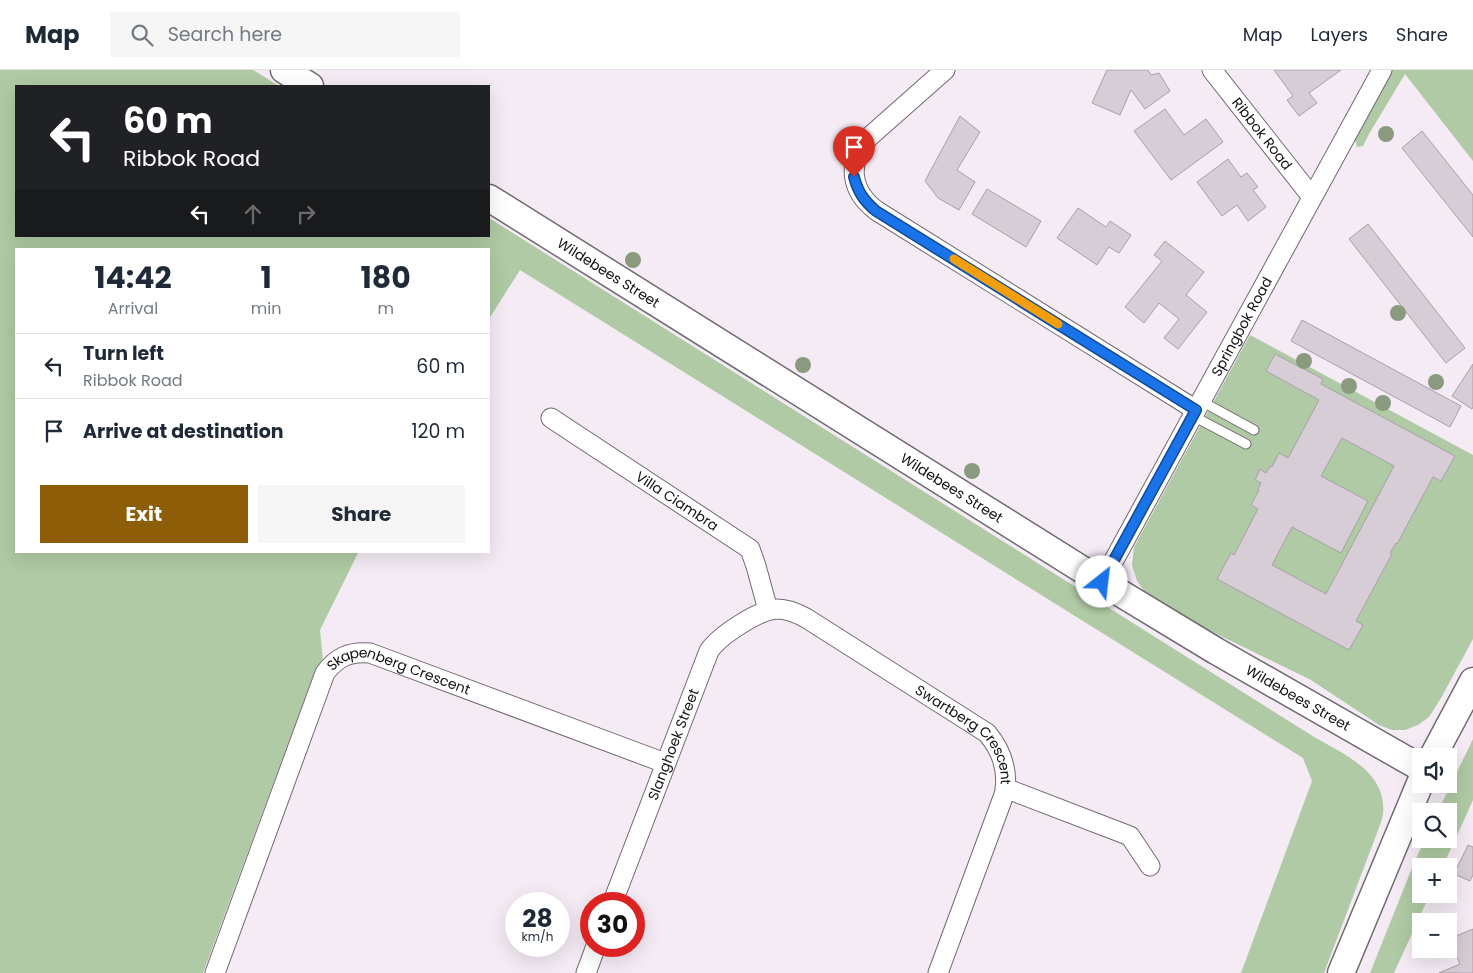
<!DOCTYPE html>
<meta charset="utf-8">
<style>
body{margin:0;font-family:Poppins,sans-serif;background:#f6f6f7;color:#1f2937;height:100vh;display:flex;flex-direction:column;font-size:19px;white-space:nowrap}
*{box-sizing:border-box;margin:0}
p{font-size:16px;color:#747a83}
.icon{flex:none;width:28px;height:28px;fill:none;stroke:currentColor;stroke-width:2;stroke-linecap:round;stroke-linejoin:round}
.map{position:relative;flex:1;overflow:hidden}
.drawer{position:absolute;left:15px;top:178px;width:475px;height:305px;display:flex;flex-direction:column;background:#fff;border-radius:0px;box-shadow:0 5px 20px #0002}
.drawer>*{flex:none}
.top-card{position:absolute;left:15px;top:15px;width:475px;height:152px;border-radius:0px;box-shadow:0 5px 20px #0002;background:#202124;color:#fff;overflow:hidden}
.fabs{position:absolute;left:1412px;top:678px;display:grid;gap:10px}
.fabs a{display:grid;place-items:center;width:45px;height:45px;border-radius:0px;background:#fff;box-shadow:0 5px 20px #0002;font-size:25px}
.speed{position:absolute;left:505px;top:822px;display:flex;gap:10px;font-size:25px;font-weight:700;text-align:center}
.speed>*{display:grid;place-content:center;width:65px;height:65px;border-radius:50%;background:#fff;box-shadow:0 5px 20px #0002;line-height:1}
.speed small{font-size:12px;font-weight:400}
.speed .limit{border:8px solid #d22;background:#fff;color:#111}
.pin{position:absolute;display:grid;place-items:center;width:42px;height:42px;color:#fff;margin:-51px -21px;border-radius:50% 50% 50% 0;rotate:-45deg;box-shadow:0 0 5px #0007}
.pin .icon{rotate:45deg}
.me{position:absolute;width:55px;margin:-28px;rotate:29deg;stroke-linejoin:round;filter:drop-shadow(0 0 4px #0008)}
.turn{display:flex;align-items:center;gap:18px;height:105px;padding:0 25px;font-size:22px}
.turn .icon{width:65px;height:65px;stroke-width:2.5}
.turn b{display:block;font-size:35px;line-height:42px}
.lanes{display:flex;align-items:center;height:48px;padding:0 25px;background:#0003;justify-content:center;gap:25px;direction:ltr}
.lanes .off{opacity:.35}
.eta{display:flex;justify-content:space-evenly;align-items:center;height:85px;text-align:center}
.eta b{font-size:30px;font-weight:700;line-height:35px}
.cta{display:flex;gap:10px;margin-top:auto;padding:10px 25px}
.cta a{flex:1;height:58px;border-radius:0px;background:#8d5d07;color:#fff;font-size:20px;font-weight:700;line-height:58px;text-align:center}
.cta a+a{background:#f6f6f7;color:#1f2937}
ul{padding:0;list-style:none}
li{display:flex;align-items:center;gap:15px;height:65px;padding:0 25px;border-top:1px solid #e0e1e3}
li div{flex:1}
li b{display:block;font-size:19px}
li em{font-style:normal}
header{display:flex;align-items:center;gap:30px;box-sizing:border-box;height:70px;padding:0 25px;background:#fff;border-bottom:1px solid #e0e1e3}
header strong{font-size:24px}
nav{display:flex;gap:28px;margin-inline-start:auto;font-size:18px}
.search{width:350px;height:45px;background:#f6f6f7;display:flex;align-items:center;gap:12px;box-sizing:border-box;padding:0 18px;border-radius:0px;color:#747a83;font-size:19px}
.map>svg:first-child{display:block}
</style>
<header>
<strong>Map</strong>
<div class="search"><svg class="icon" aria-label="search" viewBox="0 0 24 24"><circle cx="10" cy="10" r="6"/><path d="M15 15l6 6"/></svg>Search here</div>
<nav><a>Map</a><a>Layers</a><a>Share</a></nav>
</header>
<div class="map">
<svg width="1473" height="903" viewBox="0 0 1473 903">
<rect width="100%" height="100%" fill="#f4ebf4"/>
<path fill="#afcaa4" d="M 0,0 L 253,0 L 279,16 L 16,16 L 16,166 L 489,166 L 489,148 L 1311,665 C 1342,684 1387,700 1383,744 C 1382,750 1379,757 1377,763 L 1324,903 L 1241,903 L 1312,711 L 1303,688 L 520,200 L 489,249 L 489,179 L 16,179 L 16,481 L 359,481 L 320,560 L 323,590 L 316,598 L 203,903 L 0,903 Z
M 1392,0 L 1473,0 L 1473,91 L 1405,4 L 1369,64 L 1363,76 L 1357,77 L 1355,69 Z
M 1250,265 L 1473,385 L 1473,569 L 1441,628 L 1429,647 L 1418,655 L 1405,660 L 1392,660 L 1379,655 L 1311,610 L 1188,550 L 1147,525 L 1137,511 L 1132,495 L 1134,477 Z
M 1473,669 L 1473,730 L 1443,796 L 1421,796 L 1421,824 L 1430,824 L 1394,903 L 1370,903 L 1414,793 L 1425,769 L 1449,769 L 1449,741 L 1438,741 Z"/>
<path fill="#d6cdd6" stroke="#a8a0a8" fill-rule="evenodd" d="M 1107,0 L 1148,0 L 1151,5 L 1159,3 L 1170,21 L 1145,39 L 1131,20 L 1120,45 L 1092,33 Z
M 1274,0 L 1341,0 L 1309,23 L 1317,33 L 1299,46 L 1287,30 L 1293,26 Z
M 1165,39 L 1184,65 L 1206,49 L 1223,72 L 1171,110 L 1134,61 Z
M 960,46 L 980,62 L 957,100 L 975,112 L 959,140 L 938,128 L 925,111 Z
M 1422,61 L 1473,125 L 1473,167 L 1402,78 Z
M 1228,89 L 1241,107 L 1247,103 L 1258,117 L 1253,120 L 1266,137 L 1248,151 L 1237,135 L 1222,146 L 1197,112 Z
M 987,119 L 1041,151 L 1026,177 L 972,144 Z
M 1078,138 L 1106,157 L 1110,151 L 1131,165 L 1119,183 L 1109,177 L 1097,195 L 1057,168 Z
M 1368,154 L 1465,278 L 1446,293 L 1349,169 Z
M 1165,171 L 1204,202 L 1186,225 L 1207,242 L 1178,279 L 1164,268 L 1179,249 L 1159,233 L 1144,253 L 1125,237 L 1162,191 L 1154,185 Z
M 1302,250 L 1461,336 L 1450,357 L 1291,271 Z
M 1275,284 L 1323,309 L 1321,314 L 1455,386 L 1441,411 L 1433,407 L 1397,474 L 1396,473 L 1390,483 L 1392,484 L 1356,551 L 1363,555 L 1349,580 L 1217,509 L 1231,483 L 1234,485 L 1258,439 L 1251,435 L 1259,420 L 1258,419 L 1261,413 L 1255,410 L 1260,399 L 1266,403 L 1270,396 L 1272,397 L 1279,383 L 1288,388 L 1319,330 L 1266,301 ZM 1342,368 L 1394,396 L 1326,524 L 1272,495 L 1292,457 L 1341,483 L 1368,431 L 1321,406 Z
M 1473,294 L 1473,337 L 1472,339 L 1452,326 Z
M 1468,775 L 1473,777 L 1473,805 L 1470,811 L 1454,804 Z
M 1473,859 L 1473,903 L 1439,903 L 1460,894 L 1449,869 Z"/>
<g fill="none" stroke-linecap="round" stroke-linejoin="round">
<defs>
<path id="lane" d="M 1201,331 L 1254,360
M 1193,346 L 1246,374"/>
<g id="street">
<path d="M 945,0 L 868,68 C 847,93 850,121 877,141 L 1196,340"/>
<path id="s1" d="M 1212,0 L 1312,127"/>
<path id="s2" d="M 551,348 L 750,479 L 756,496 L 768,540"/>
<path id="s3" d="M 1102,512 L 1382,0"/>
<path d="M 1005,718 L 1130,766 L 1150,796"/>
<path id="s4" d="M 612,834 L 709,581 C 719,566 758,540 777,539 C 787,539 797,543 806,548 L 987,663 C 1002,681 1008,699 1005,722 L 938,903"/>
<path id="s5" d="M 215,903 L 325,603 C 337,587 350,581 370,583 L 665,693"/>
<path d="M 586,903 L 596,876"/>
</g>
<g id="secondary">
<path d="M 284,0 L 310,16"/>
<path id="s6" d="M 489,128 L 1102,512 L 1216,581 L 1421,698"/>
<path d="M 1433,686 L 1473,611"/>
<path d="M 1341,903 L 1421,711"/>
</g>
</defs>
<use href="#lane" stroke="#726a72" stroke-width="11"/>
<use href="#street" stroke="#726a72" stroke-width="21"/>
<use href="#secondary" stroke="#726a72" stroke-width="29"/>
<use href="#lane" stroke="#fff" stroke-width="9"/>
<use href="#street" stroke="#fff" stroke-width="19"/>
<use href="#secondary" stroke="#fff" stroke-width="26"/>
</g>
<g fill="#8a9a7f">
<circle cx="1386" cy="64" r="8"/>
<circle cx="633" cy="190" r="8"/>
<circle cx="1398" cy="243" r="8"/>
<circle cx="1304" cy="291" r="8"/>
<circle cx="803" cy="295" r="8"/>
<circle cx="1436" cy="312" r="8"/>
<circle cx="1349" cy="316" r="8"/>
<circle cx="1383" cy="333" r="8"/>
<circle cx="972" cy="401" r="8"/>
</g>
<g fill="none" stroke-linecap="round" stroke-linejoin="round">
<defs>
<path id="route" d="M 854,107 C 858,122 864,131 876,141 L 1196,340 L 1102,512"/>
</defs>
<use href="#route" stroke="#114b97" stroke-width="12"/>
<use href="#route" stroke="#1a73e8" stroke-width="9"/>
<path stroke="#f59e0b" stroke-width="9" d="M 954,189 L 1058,254"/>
</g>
<g text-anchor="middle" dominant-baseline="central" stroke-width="4" stroke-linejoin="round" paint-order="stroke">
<g font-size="14" fill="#141114" stroke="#fff">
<text stroke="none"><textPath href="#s1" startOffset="81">Ribbok Road</textPath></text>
<text stroke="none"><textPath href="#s6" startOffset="141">Wildebees Street</textPath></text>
<text stroke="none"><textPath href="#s3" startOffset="291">Springbok Road</textPath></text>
<text stroke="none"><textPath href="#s6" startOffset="546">Wildebees Street</textPath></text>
<text stroke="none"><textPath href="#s2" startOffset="151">Villa Ciambra</textPath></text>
<text stroke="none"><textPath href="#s5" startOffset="402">Skapenberg Crescent</textPath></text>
<text stroke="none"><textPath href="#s6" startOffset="951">Wildebees Street</textPath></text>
<text stroke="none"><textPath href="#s4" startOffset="584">Swartberg Crescent</textPath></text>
<text stroke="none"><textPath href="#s4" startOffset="171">Slanghoek Street</textPath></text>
</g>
</g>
</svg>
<div class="fabs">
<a><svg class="icon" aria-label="sound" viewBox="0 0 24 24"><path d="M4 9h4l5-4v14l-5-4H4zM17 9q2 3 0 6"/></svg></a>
<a><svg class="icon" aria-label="search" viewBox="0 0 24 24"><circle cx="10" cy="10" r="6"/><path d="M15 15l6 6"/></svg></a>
<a>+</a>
<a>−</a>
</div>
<div class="speed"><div>28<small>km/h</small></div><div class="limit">30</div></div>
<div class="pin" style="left:854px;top:107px;background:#d93025"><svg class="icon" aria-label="arrive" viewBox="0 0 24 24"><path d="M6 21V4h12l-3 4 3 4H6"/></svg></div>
<svg class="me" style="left:1102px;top:512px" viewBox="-20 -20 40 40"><circle r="19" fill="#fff"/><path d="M0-13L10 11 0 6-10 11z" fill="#1a73e8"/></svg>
<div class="top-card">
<div class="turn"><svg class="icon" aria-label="left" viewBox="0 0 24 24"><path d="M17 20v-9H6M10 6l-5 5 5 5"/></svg><div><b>60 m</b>Ribbok Road</div></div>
<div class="lanes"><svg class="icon" aria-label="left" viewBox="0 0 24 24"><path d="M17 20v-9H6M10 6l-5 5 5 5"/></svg><svg class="icon off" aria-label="ahead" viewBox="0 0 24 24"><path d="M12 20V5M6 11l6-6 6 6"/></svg><svg class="icon off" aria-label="right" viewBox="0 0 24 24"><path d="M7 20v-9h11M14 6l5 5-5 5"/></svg></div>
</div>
<section class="drawer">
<div class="eta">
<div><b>14:42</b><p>Arrival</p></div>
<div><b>1</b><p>min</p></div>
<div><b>180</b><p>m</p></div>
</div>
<ul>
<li><svg class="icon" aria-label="left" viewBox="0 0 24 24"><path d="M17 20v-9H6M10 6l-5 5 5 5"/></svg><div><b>Turn left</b><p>Ribbok Road</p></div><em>60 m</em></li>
<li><svg class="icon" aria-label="arrive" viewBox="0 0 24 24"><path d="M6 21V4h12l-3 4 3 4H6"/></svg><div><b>Arrive at destination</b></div><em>120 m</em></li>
</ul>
<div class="cta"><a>Exit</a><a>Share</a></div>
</section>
</div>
